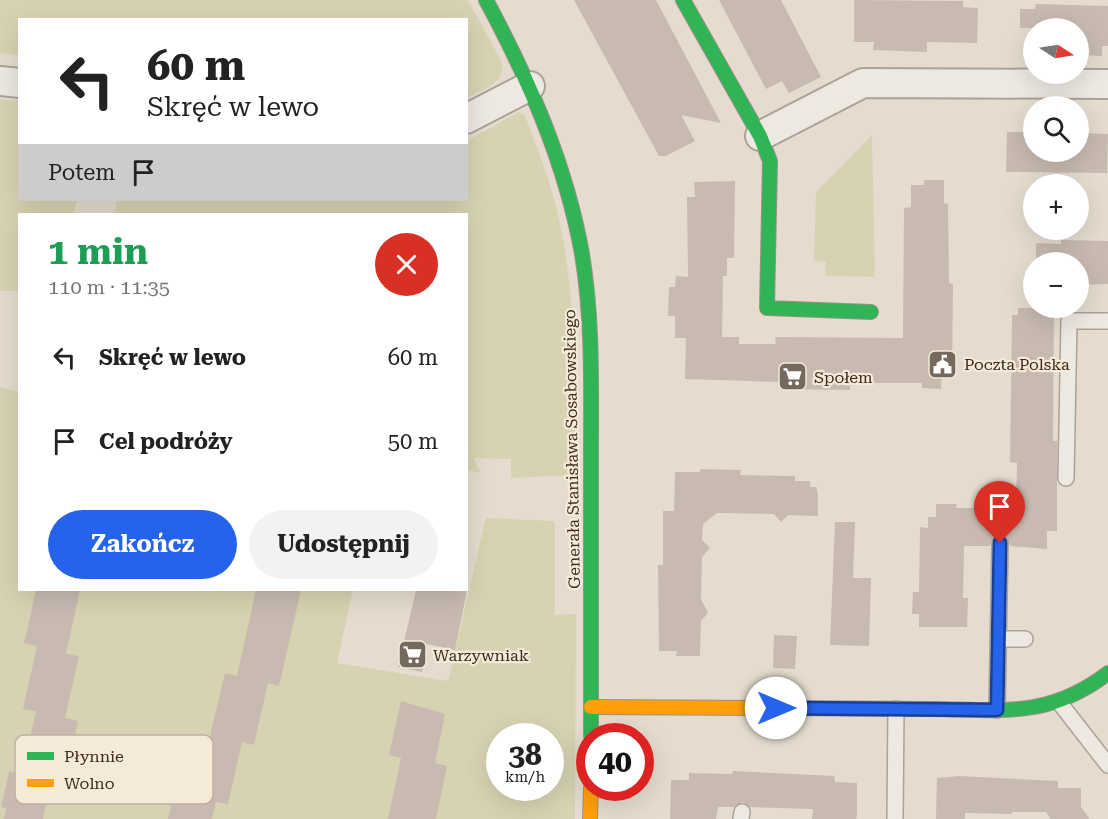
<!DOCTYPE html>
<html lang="pl">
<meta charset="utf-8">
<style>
body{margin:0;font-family:"Roboto Serif",serif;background:#f2f2f2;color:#222;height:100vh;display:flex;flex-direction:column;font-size:22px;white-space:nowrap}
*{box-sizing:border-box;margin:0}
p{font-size:20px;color:#767676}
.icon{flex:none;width:33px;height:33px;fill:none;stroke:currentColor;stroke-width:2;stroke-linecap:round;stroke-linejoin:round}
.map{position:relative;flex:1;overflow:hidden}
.side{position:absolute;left:18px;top:213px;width:450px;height:378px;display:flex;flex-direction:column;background:#fff;border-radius:0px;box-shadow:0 6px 24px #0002}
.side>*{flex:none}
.top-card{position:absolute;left:18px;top:18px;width:450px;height:183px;border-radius:0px;box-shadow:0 6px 24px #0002;background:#fff;color:#222;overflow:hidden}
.needle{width:39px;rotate:102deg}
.buttons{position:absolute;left:1023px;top:18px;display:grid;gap:12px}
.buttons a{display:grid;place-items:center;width:66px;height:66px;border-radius:50%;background:#fff;box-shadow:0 6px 24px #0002;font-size:30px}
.speed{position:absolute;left:486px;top:723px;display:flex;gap:12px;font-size:30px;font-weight:700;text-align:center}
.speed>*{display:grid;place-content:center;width:78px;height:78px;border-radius:50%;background:#fff;box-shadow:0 6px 24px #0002;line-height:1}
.speed small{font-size:15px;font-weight:400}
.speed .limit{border:9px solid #d22;background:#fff;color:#111}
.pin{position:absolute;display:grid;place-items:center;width:51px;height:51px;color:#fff;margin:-62px -26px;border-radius:50% 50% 50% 0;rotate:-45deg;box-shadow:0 0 6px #0007}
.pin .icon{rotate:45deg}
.me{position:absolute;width:66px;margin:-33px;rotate:90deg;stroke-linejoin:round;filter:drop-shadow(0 0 4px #0008)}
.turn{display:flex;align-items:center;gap:21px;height:126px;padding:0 30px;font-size:27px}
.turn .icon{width:78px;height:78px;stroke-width:2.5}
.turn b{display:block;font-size:42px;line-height:51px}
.then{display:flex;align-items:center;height:57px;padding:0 30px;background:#0003;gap:12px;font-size:22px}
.round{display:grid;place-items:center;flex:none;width:63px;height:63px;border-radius:32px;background:#f2f2f2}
.headline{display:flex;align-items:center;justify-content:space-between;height:102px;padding:0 30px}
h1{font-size:36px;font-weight:700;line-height:45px;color:#1e9e55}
.primary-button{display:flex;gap:12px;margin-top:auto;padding:12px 30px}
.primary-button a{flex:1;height:69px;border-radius:36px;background:#2563eb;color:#fff;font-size:24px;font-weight:700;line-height:69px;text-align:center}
.primary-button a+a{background:#f2f2f2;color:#222}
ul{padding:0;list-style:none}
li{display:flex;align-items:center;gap:18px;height:84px;padding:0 30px}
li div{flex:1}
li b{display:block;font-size:22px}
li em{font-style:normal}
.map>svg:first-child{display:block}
</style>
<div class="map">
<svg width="1108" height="819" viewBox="0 0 1108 819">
<rect width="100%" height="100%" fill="#e5dccf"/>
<path fill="#d7d3b2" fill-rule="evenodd" d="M 0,0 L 468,0 L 502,62 C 506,84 483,89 467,98 L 466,20 L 20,20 L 19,55 L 0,53 Z
M 0,100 L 19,101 L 20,200 L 77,200 L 73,214 L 20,214 L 19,291 L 0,291 Z
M 519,112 L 525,116 C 539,152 554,190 561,229 C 577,310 576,392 577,475 L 511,478 L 511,459 L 473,458 L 481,473 L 467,470 L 466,214 L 114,214 L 117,200 L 466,200 L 467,141 Z
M 872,135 L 875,277 L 825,276 L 826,262 L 814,261 L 816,192 Z
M 0,387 L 19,392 L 20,590 L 353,590 L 337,663 L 448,681 L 486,518 L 555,521 L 555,615 L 576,614 L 575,819 L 0,819 ZM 500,736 L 550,736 L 550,788 L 500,788 Z"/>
<path fill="#c8bab0" d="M 574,0 L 656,0 L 721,123 L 681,115 L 695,141 L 666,156 L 659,156 Z
M 719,0 L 781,0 L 821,77 L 789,93 L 782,81 L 766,89 Z
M 854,0 L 963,1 L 963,7 L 978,8 L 977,43 L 927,42 L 927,52 L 873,50 L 874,42 L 854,42 Z
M 1036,4 L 1108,6 L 1108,46 L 1102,46 L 1102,56 L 1078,55 L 1078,28 L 1020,28 L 1020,9 L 1035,9 Z
M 1007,132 L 1034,132 L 1034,152 L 1078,152 L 1078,133 L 1108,134 L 1107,173 L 1006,172 Z
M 924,180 L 944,180 L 944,203 L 948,204 L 949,283 L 953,284 L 952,375 L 942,375 L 941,389 L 922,388 L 922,383 L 850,383 L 850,390 L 782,389 L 782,382 L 685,379 L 686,338 L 675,338 L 675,316 L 668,316 L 669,287 L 675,287 L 676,276 L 688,277 L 687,197 L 695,197 L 694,182 L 735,181 L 734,258 L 727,258 L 727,276 L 723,276 L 722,337 L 739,337 L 739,344 L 776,344 L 775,337 L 903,338 L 904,208 L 911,207 L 911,185 L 924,185 Z
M 1061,240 L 1108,241 L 1108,284 L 1078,285 L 1078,262 L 1036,262 L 1036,243 L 1061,244 Z
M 1018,308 L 1054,308 L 1053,441 L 1057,441 L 1057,531 L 1047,531 L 1047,549 L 1010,546 L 1008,538 L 1001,533 L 992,538 L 990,546 L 964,546 L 963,598 L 968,598 L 967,627 L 919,627 L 919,614 L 912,614 L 913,592 L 919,592 L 920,527 L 928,528 L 928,517 L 936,517 L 936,504 L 957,504 L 956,508 L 996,508 L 996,502 L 1016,502 L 1017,463 L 1010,462 L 1012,315 L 1018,315 Z
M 700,469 L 741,470 L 740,475 L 795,476 L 795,481 L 810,481 L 810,487 L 816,487 L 818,494 L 818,516 L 788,515 L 781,522 L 774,514 L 717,513 L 703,524 L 702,540 L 710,548 L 702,557 L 701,599 L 708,613 L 701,621 L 700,656 L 676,656 L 677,651 L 659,651 L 658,565 L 663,565 L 663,511 L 674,511 L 675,472 L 700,472 Z
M 835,522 L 855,522 L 853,578 L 871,578 L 869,646 L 830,645 Z
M 36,590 L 80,590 L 66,654 L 79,656 L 65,718 L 78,721 L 65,783 L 52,780 L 43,819 L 4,819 L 6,808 L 1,807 L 9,771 L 22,774 L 36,711 L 23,709 L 37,646 L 24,643 Z
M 256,590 L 301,590 L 279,686 L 268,683 L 254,745 L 242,742 L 228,804 L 216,802 L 212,819 L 168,819 L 174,793 L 186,796 L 200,734 L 210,736 L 225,673 L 237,676 Z
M 416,590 L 467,590 L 455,650 L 427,644 L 422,672 L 398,667 Z
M 774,635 L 797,636 L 795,669 L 773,668 Z
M 401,701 L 445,714 L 435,763 L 447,766 L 436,819 L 388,819 L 401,758 L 389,755 Z
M 733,771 L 834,776 L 835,782 L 857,783 L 857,816 L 856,819 L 812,819 L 813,809 L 750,807 L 743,802 L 734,807 L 718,807 L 716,819 L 670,819 L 671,780 L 689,780 L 689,773 L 732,774 Z
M 959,776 L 1058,781 L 1058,788 L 1081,788 L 1081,807 L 1090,819 L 1051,819 L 1046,812 L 1012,812 L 1012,814 L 965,813 L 965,819 L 936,819 L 937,778 Z"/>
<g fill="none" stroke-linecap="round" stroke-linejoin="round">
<defs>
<path id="lane" d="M 1066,478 L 1069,321 L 1108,321
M 998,639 L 1025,639
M 1059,702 L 1108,765
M 997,710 L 1000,543
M 741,819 L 742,812
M 895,819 L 896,709"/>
<path id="street" d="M 0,81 L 20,83
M 466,119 L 530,86
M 760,136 L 863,83 L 1108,84"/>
<path id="fast" d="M 486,0 C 529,80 566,164 582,254 C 593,320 591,387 591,454 C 591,548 591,642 591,736
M 683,0 L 760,136 L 770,161 L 767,308 L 871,312
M 935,709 C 1004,710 1049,718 1108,673"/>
<path id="slow" d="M 591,707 L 935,709
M 590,819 L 591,788"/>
</defs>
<use href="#lane" stroke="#aba298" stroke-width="18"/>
<use href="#street" stroke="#aba298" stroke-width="32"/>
<use href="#fast" stroke="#9a9188" stroke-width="16"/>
<use href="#slow" stroke="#9a9188" stroke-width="16"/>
<use href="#lane" stroke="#ede8e1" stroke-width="15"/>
<use href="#street" stroke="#ede8e1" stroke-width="28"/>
<use href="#fast" stroke="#30b455" stroke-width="14"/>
<use href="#slow" stroke="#ff9f0a" stroke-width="14"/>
</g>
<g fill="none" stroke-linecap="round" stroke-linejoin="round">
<defs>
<path id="route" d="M 776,708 L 997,710 L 1000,543"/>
</defs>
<use href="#route" stroke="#184099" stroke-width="15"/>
<use href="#route" stroke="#2563eb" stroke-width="10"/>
</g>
<defs>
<symbol id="civic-square" viewBox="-11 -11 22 22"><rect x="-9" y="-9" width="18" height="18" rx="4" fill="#75685d" stroke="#f5e9d7"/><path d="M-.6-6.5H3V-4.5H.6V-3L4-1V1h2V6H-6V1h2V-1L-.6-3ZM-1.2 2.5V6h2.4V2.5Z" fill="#fff"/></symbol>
<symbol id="supermarket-square" viewBox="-11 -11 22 22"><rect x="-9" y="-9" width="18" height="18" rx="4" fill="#75685d" stroke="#f5e9d7"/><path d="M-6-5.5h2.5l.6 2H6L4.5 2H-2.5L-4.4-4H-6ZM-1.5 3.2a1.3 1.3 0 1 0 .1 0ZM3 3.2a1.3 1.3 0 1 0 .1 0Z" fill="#fff"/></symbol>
</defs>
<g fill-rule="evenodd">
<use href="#civic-square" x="926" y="348" width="33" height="33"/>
<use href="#supermarket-square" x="776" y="360" width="33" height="33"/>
<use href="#supermarket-square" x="396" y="638" width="33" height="33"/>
</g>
<g text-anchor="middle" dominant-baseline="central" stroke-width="4.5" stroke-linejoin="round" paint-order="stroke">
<g font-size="16" fill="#392a20" stroke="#f5e9d7" text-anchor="start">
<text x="964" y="364">Poczta Polska</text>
<text x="814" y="377">Społem</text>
<text x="433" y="655">Warzywniak</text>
</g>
<g font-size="16" fill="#392a20" stroke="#f5e9d7">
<text transform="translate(572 449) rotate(-91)">Generała Stanisława Sosabowskiego</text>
</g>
</g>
<rect x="15" y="735" width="198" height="69" rx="9" fill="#f5e9d7" stroke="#bdb0a0" stroke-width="1.5"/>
<rect x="27" y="752" width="27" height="8" fill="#30b455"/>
<rect x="27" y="779" width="27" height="8" fill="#ff9f0a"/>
<g font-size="16" fill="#392a20">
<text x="64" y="762">Płynnie</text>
<text x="64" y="789">Wolno</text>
</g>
</svg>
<div class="buttons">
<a><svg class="needle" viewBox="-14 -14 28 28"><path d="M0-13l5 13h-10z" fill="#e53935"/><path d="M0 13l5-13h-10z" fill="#767676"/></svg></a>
<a><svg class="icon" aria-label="search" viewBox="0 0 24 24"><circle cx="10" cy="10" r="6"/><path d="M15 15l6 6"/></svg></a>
<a>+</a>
<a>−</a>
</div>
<div class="speed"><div>38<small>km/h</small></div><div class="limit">40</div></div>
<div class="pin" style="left:1000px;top:543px;background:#d93025"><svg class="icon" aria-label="arrive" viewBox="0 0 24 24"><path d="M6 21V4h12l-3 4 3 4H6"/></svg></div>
<svg class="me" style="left:776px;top:708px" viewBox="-20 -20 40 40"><circle r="19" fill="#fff"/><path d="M0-13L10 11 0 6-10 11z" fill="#2563eb"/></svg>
<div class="top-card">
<div class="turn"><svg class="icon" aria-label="left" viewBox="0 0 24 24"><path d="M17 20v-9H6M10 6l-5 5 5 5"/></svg><div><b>60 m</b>Skręć w lewo</div></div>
<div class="then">Potem<svg class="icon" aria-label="arrive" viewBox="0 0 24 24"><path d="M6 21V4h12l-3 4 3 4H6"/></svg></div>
</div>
<section class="side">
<div class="headline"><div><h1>1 min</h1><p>110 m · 11:35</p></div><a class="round" style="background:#d93025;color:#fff"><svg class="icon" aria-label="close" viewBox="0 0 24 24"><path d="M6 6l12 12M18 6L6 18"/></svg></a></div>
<ul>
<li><svg class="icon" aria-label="left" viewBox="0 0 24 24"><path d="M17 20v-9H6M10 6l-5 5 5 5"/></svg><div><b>Skręć w lewo</b></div><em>60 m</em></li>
<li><svg class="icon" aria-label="arrive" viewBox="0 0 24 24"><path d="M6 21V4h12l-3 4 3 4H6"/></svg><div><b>Cel podróży</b></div><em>50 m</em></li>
</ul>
<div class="primary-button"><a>Zakończ</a><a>Udostępnij</a></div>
</section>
</div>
